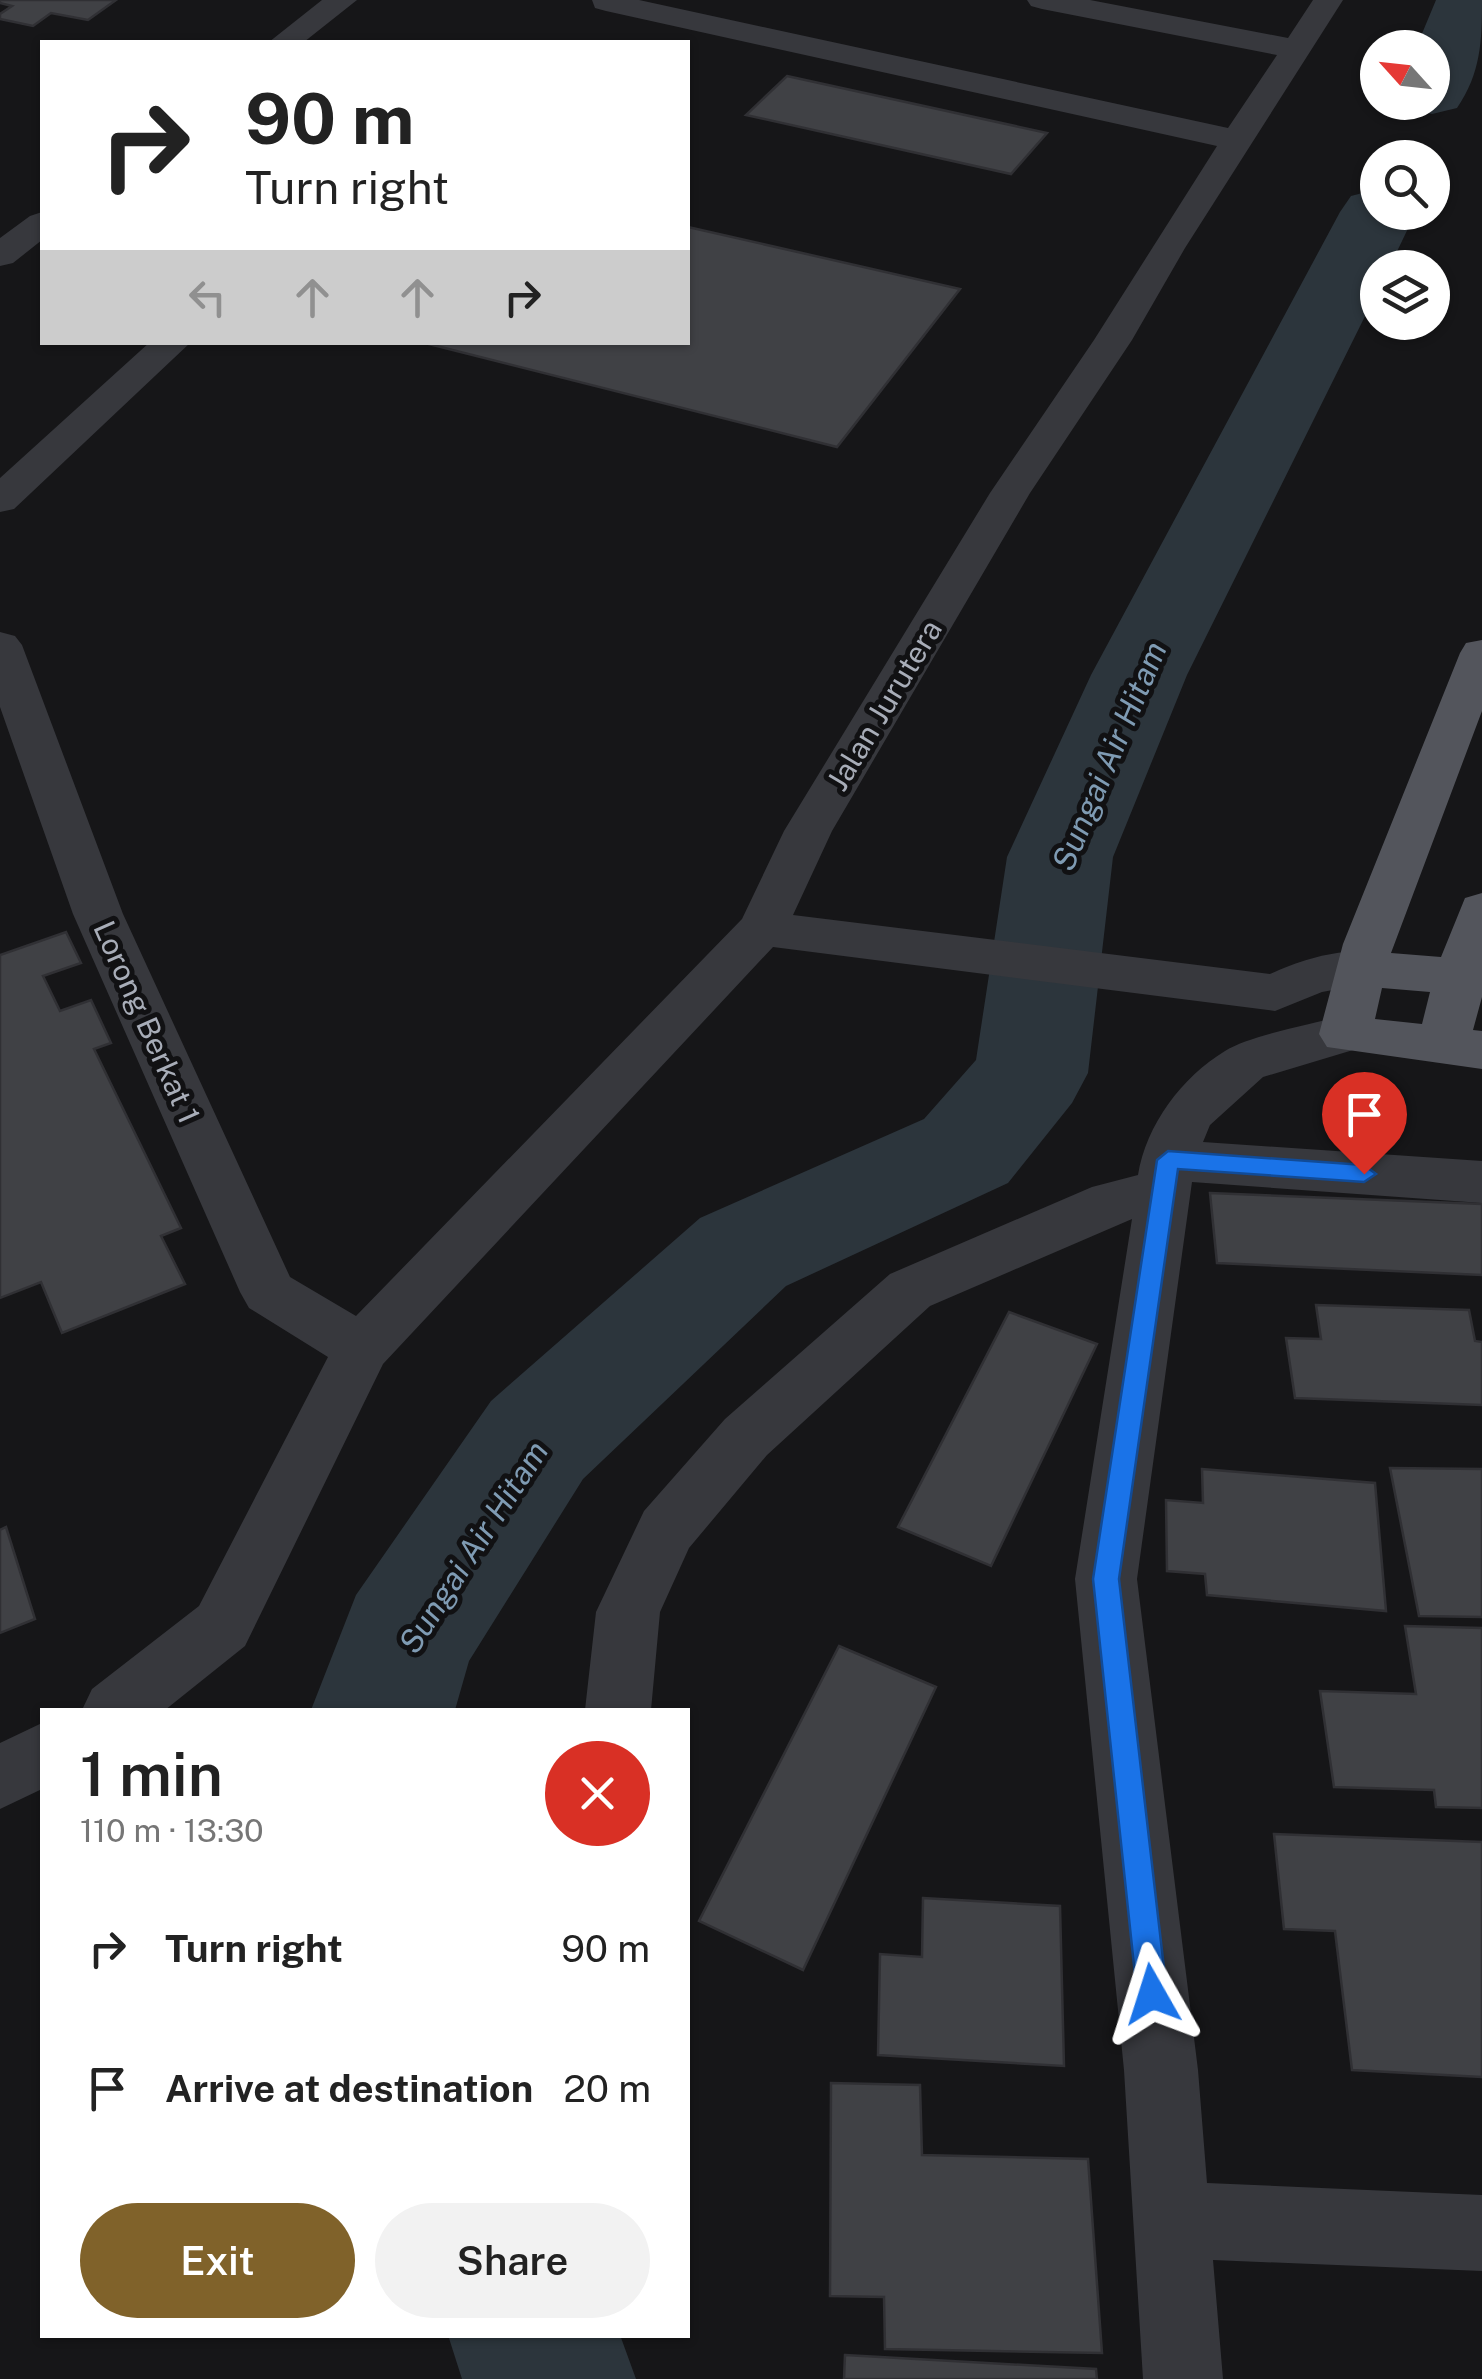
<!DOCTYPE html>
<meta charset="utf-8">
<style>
body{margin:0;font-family:"Public Sans",sans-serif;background:#f2f2f2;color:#222;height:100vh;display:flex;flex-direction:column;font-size:38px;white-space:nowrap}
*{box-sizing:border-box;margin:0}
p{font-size:32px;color:#767676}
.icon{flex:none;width:55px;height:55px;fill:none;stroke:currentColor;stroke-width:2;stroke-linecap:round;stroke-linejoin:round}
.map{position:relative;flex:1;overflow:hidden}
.panel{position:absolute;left:40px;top:1708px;width:650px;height:630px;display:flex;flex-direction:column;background:#fff;border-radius:0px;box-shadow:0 2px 8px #0004}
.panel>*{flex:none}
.hud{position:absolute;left:40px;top:40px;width:650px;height:305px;border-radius:0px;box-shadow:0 2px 8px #0004;background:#fff;color:#222;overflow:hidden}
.needle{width:65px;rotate:297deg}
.buttons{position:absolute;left:1360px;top:30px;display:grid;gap:20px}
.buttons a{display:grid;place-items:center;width:90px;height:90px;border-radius:50%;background:#fff;box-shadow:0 2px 8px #0004;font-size:50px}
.pin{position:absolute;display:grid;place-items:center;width:85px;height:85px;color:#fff;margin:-102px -42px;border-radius:50% 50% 50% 0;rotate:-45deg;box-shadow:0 0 10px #0007}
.pin .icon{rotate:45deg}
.me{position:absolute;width:110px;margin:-55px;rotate:354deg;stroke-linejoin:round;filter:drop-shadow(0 0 8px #0008)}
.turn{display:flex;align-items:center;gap:35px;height:210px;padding:0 40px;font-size:45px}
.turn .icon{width:130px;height:130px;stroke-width:2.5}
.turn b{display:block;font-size:70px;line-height:85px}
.lanes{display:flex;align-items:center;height:95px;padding:0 40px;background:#0003;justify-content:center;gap:50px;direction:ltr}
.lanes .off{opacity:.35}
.round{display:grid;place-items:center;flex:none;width:105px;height:105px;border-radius:52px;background:#f2f2f2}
.headline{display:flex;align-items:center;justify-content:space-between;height:170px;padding:0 40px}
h1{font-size:60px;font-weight:600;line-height:75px}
.action{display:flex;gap:20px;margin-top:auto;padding:20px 40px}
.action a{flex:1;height:115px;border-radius:60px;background:#80622a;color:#fff;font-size:40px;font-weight:600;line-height:115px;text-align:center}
.action a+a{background:#f2f2f2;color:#222}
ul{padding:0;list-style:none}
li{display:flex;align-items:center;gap:30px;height:140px;padding:0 40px}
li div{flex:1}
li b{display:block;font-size:38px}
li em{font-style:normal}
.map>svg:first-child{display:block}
</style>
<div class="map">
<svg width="1482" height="2379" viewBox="0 0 1482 2379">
<rect width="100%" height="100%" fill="#161618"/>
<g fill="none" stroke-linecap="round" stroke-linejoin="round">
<path fill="#2c353c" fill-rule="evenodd" d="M 1436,0 L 1482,0 C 1482,41 1481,73 1457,108 L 1432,114 L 1407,108 L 1403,102 L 1432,102 L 1432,48 L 1416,48 Z
M 1378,189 L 1378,212 L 1416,212 L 1389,268 L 1378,268 L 1378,290 L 1187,675 L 1113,857 L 1088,1073 L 1072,1103 L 1008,1183 L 786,1286 L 583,1479 L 469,1661 L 455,1710 L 311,1710 L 356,1595 L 491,1401 L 700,1218 L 924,1119 L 976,1060 L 1007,857 L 1091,675 L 1340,212 L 1351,196 Z
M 448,2335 L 620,2335 L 636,2379 L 462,2379 Z"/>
</g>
<path fill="#404145" stroke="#303034" stroke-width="2.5" d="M 0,0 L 116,0 L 88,20 L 51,13 L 33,26 L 0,19 L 0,14 L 12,6 L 0,3 Z
M 787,76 L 1047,133 L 1011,174 L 746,115 Z
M 688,227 L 960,289 L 837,447 L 421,342 L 688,342 Z
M 66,932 L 81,963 L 43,976 L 60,1011 L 91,1000 L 111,1043 L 94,1049 L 181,1228 L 161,1236 L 185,1284 L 62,1333 L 41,1282 L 0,1298 L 0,955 Z
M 1210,1193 L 1482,1204 L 1482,1275 L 1217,1263 Z
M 1316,1305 L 1469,1310 L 1475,1341 L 1482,1342 L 1482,1405 L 1295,1398 L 1286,1338 L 1321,1339 Z
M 1009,1312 L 1097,1344 L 991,1566 L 898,1527 Z
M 1390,1468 L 1482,1469 L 1482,1617 L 1419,1616 Z
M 1202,1469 L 1375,1483 L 1386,1611 L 1207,1595 L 1205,1574 L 1167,1571 L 1166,1500 L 1203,1503 Z
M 6,1527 L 35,1619 L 0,1633 L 0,1530 Z
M 1405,1626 L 1482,1628 L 1482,1808 L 1436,1807 L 1434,1790 L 1334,1787 L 1320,1691 L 1416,1694 Z
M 839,1646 L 936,1687 L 803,1970 L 699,1921 Z
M 1274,1834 L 1482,1842 L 1482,2077 L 1352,2070 L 1335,1931 L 1284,1929 Z
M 923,1898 L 1060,1906 L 1064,2066 L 878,2055 L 880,1954 L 922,1957 Z
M 831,2083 L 920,2085 L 922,2155 L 1088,2159 L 1102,2353 L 885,2349 L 884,2297 L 830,2296 Z
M 845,2355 L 1096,2369 L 1097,2379 L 844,2379 Z"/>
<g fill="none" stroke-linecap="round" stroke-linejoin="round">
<path fill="#37383d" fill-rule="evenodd" d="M 322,0 L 357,0 L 304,42 L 269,42 Z
M 592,0 L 639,0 L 1228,128 L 1277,55 L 1042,9 L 1031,6 L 1027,0 L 1090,0 L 1288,38 L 1313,0 L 1343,0 L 1185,248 L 1132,340 L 1030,493 L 832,831 L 793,915 L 1270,974 C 1303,959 1345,945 1381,955 L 1388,968 L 1381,981 L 1322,992 L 1275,1011 L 773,947 L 383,1364 L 245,1646 L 165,1710 L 82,1710 L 92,1689 L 199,1606 L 328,1357 L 249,1308 L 240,1292 L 73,914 L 0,707 L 0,632 L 15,636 L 22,645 L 123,914 L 290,1277 L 356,1316 L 742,919 L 784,831 L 990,493 L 1094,340 L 1217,146 L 606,11 L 595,8 Z
M 42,212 L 42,240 L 13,263 L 0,266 L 0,238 L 30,216 Z
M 150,342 L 191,342 L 14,509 L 0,512 L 0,478 Z
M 1345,1015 L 1363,1021 L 1371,1034 L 1363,1047 L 1263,1077 L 1210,1125 L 1203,1142 L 1482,1161 L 1482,1203 L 1192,1182 L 1137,1579 L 1198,2070 L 1207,2183 L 1482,2195 L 1482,2271 L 1213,2260 L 1223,2379 L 1143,2379 L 1124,2070 L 1075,1579 L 1132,1219 L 930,1306 L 767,1455 L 689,1548 L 660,1612 L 651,1710 L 585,1710 L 596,1612 L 644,1511 L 725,1419 L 890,1274 L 1092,1187 L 1138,1175 C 1146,1125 1182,1077 1225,1051 C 1250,1035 1314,1024 1345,1015 Z
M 42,1723 L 42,1789 L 0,1809 L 0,1743 Z"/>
<path fill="#53555c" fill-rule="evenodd" d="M 1482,640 L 1482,711 L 1391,953 L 1441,957 L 1465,898 L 1482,893 L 1482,997 L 1473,1030 L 1482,1031 L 1482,1069 L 1327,1047 L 1319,1034 L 1343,944 L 1460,653 L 1466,643 ZM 1382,988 L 1430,992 L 1422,1024 L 1375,1019 Z"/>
</g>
<path fill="#1a73e8" stroke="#114b97" stroke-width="2.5" d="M 1168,1151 L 1364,1165 L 1376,1174 L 1364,1182 L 1178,1169 L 1119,1579 L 1167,1994 L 1163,2005 L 1152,2009 L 1142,2005 L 1137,1994 L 1093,1579 L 1157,1160 Z"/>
<g text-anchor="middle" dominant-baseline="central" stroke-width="10" stroke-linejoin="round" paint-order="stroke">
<g font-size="30" fill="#a8adb8" stroke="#111113">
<text transform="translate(884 705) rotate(-59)">Jalan Jurutera</text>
<text transform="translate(147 1022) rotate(66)">Lorong Berkat 1</text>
</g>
<g font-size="32" font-style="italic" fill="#7f9bb3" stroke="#111113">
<text transform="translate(1109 756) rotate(-67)">Sungai Air Hitam</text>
<text transform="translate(473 1547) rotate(-57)">Sungai Air Hitam</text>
</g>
</g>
</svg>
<div class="buttons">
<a><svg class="needle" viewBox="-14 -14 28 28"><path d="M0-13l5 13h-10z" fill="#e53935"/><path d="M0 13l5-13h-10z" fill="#767676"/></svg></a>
<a><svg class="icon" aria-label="search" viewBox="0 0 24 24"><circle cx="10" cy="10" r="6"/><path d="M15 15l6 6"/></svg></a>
<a><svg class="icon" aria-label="layers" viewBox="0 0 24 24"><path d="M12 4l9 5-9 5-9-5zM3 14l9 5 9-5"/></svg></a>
</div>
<div class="pin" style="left:1364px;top:1174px;background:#d93025"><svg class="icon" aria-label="arrive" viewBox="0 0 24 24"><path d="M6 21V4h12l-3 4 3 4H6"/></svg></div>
<svg class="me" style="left:1152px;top:1994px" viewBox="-20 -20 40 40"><path d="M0-17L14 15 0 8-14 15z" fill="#1a73e8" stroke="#fff" stroke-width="4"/></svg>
<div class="hud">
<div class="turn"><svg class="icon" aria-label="right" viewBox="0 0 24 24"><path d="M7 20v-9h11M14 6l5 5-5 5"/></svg><div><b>90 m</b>Turn right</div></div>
<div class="lanes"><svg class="icon off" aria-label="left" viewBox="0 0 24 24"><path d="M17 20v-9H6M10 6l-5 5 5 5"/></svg><svg class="icon off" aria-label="ahead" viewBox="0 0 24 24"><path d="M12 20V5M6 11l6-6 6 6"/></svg><svg class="icon off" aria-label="ahead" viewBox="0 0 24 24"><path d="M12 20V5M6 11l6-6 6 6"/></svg><svg class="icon" aria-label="right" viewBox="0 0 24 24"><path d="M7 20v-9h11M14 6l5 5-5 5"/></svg></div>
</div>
<section class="panel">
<div class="headline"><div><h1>1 min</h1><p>110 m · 13:30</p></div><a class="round" style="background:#d93025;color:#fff"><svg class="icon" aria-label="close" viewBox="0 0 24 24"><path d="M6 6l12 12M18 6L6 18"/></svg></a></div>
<ul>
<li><svg class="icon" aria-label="right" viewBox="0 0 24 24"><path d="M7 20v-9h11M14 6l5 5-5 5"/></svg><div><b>Turn right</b></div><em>90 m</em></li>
<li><svg class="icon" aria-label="arrive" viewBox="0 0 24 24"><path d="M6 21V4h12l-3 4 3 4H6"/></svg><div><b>Arrive at destination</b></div><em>20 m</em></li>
</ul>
<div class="action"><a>Exit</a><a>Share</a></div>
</section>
</div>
